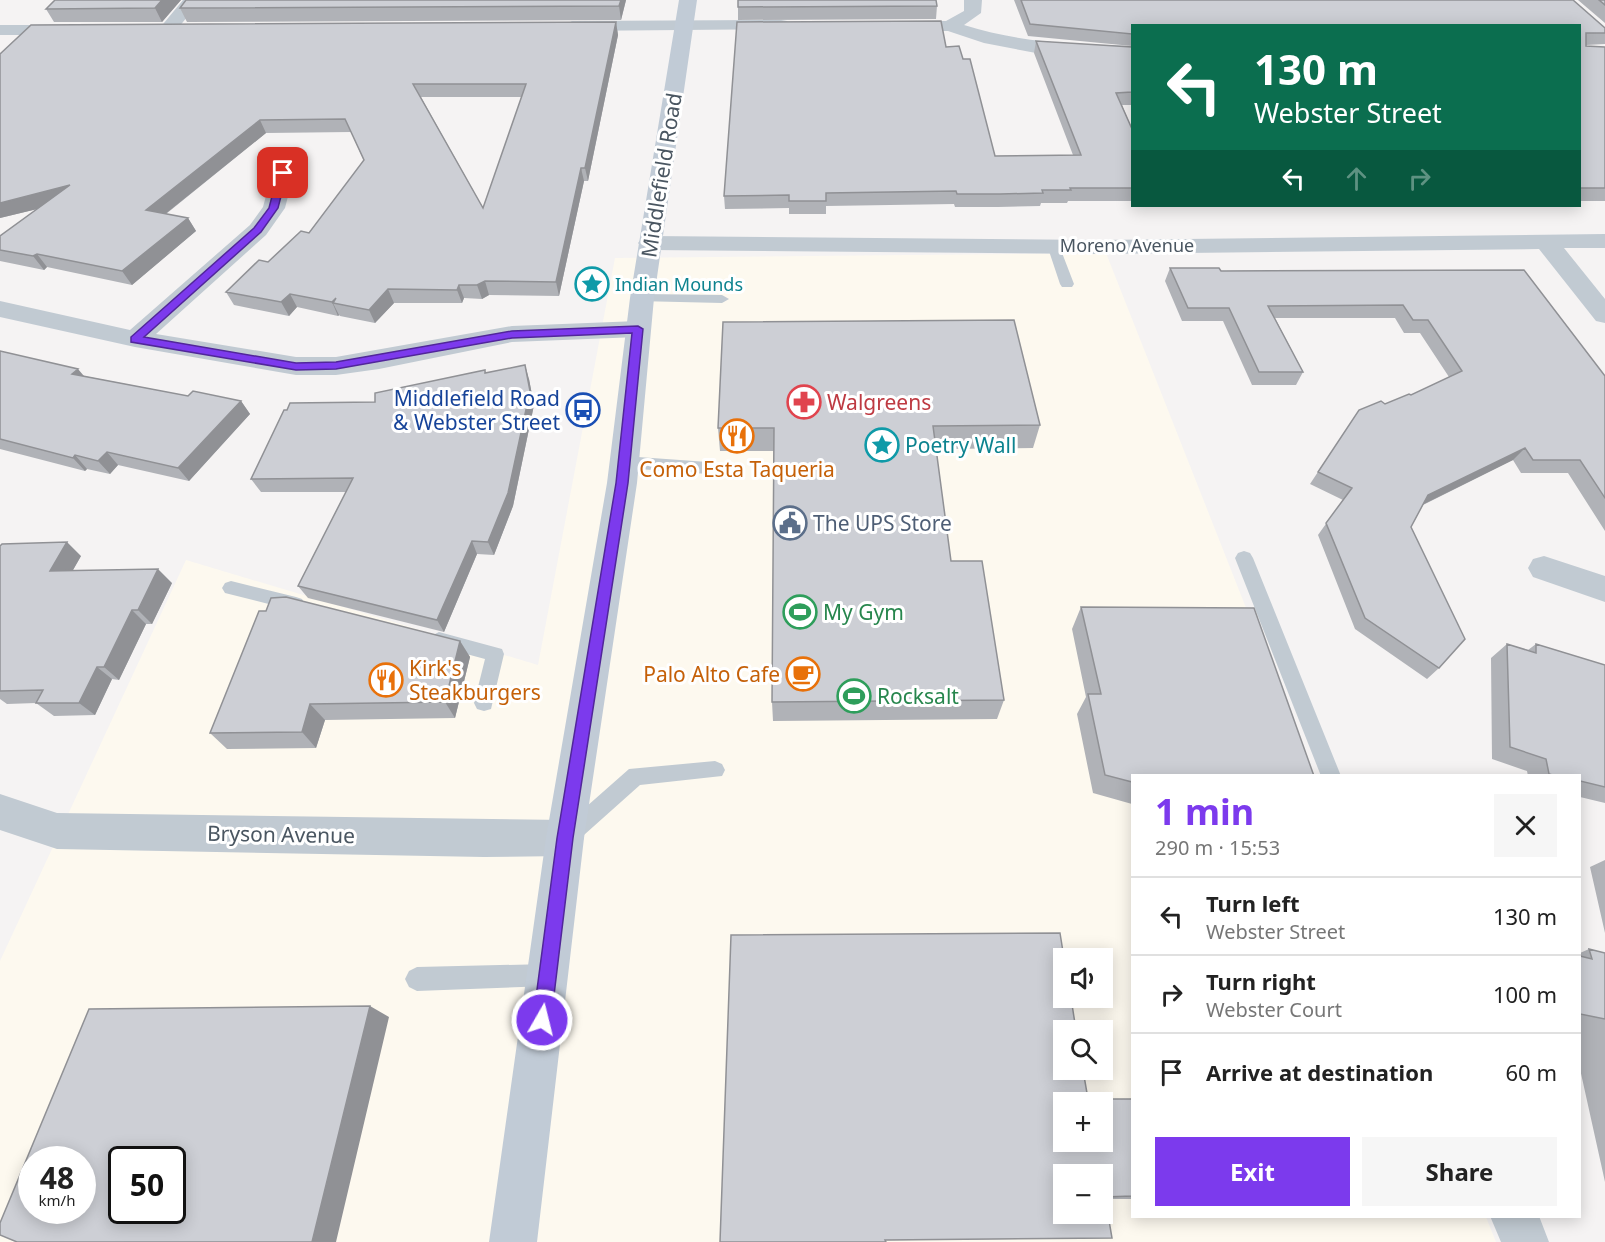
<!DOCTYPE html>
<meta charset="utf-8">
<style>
body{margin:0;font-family:"Noto Sans",sans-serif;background:#f6f6f6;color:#222;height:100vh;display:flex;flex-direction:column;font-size:22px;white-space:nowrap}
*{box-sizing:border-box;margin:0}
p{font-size:20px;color:#767676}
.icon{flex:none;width:33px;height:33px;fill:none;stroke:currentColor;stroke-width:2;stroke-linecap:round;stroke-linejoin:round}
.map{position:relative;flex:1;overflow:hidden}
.details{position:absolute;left:1131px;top:774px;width:450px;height:444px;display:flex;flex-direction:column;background:#fff;border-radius:0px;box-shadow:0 3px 15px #0003}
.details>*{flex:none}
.hud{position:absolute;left:1131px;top:24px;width:450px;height:183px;border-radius:0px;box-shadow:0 3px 15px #0003;background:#0b6e4f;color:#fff;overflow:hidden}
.controls{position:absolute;left:1053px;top:948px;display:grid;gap:12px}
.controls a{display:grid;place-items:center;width:60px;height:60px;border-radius:0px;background:#fff;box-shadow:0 3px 15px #0003;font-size:30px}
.speed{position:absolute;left:18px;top:1146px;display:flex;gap:12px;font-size:30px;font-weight:700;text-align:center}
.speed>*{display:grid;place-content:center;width:78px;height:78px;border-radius:50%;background:#fff;box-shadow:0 3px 15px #0003;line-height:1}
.speed small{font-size:15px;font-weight:400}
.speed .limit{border:3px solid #111;border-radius:9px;background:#fff;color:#111}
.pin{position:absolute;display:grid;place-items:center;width:51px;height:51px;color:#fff;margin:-26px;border-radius:12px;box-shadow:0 3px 9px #0006}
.me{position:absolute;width:66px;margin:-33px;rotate:8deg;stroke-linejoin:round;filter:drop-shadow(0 0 4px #0008)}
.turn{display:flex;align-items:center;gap:21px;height:126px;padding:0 24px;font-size:27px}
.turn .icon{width:78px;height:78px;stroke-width:2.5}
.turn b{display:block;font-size:42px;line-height:51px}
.lanes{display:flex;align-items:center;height:57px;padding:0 24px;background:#0003;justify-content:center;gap:30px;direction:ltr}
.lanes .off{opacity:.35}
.round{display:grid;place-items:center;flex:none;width:63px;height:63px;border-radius:0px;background:#f6f6f6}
.overview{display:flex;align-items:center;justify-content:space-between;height:102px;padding:0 24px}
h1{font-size:36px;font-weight:700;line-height:45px;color:#7c3aed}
.button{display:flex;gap:12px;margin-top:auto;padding:12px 24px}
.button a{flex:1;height:69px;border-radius:0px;background:#7c3aed;color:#fff;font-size:24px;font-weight:700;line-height:69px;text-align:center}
.button a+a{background:#f6f6f6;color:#222}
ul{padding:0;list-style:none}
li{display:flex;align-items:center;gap:18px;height:78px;padding:0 24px;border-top:2px solid #e0e0e0}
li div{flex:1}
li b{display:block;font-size:22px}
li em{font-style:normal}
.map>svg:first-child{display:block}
</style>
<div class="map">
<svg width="1605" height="1242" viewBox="0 0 1605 1242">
<rect width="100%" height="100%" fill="#f5f3f3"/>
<path fill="#fdf9ef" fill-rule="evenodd" d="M 1106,253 L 1312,775 L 1132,776 L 1132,1216 L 1486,1217 L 1496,1242 L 0,1242 L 0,961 L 186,560 L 538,665 L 615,258 ZM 1064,958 L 1102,958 L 1102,998 L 1064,998 ZM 1064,1030 L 1102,1030 L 1102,1070 L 1064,1070 ZM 1064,1102 L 1102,1102 L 1102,1142 L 1064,1142 ZM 32,1160 L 82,1160 L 82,1210 L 32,1210 ZM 122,1160 L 172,1160 L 172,1210 L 122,1210 ZM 1064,1174 L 1102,1174 L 1102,1214 L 1064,1214 Z"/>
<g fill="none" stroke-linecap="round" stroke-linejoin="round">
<path fill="#c1cad2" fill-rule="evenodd" d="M 1053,241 L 1059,245 L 1074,284 L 1072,287 L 1062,287 L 1060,284 L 1047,245 Z
M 642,294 L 722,295 L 729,299 L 722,303 L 637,301 L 637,295 Z
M 624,456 L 708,462 L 716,468 L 708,474 L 624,468 L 616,462 Z
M 1244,551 L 1250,553 L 1253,558 L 1341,776 L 1321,776 L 1235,558 L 1238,553 Z
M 231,581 L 296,597 L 302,599 L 305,604 L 302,609 L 296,611 L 225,593 L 222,588 L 225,583 Z
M 439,632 L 502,649 L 504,654 L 491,709 L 484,711 L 477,709 L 474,703 L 485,659 L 433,645 L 430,640 L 433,635 Z
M 715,761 L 722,764 L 725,770 L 722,776 L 640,785 L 575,843 L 568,846 L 561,843 L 557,836 L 561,829 L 629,769 Z
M 548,964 L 556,967 L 559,975 L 556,983 L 548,986 L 417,991 L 409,987 L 405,979 L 409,971 L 417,967 Z"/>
<path fill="#c1cad2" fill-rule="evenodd" d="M 183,0 L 201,0 L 174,33 L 162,33 L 159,29 Z
M 964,0 L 982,0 L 981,13 L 964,25 C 1021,43 1073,44 1132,46 L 1132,57 L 1036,53 L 984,43 L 948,31 L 896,31 L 887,26 L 896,21 L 946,21 L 964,11 Z
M 781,20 L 787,21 L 790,25 L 787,29 L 572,31 L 563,26 L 572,21 Z
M 0,25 L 70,25 L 79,30 L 70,35 L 0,35 Z
M 283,167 L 291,168 L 294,173 L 285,208 L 266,235 L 156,334 L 296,357 L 336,357 L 512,326 L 638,321 L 647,323 L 651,329 L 647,335 L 638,337 L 512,342 L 379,369 L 336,375 L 296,375 L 135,347 L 0,317 L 0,301 L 130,330 L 250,225 L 263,207 L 272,173 L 275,168 Z
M 1605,234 L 1605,248 L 1564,248 L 1605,299 L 1605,323 L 1596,321 L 1539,249 L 1098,254 L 650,250 L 642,248 L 638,243 L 642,238 L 650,236 L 1098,240 Z
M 1544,556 L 1605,576 L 1605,602 L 1533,577 L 1528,568 L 1533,559 Z
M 0,794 L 57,813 L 565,820 L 579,825 L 584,838 L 579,851 L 565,856 L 484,857 L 57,849 L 0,830 Z
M 1490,1216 L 1539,1216 L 1549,1242 L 1501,1242 Z"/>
<path fill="#c1cbd6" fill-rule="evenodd" d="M 679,0 L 697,0 L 654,298 L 637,483 L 584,838 L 537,1242 L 489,1242 L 546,838 L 607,483 L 630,298 Z"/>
</g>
<path fill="#b0b2b7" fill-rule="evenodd" d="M 181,0 L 162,22 L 54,22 L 46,9 Z
M 626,0 L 621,20 L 187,22 L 180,8 Z
M 1014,0 L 1573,0 L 1605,28 L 1605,44 L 1586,45 L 1586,46 L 1605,47 L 1605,201 L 1580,201 L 1580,26 L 1132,26 L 1132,46 L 1028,36 Z
M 1578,0 L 1605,0 L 1605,23 Z
M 937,6 L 936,19 L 738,20 L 738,7 Z
M 616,22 L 618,35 L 588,181 L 584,181 L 559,296 L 489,295 L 482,299 L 464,298 L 462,303 L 394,303 L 375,323 L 340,316 L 339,315 L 338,316 L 297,307 L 289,316 L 234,305 L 226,292 L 309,233 L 364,161 L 351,132 L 266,133 L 166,214 L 188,218 L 196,231 L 132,285 L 47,267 L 44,270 L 0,261 L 0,236 L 37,209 L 0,218 L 0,54 ZM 421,97 L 522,97 L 483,208 Z
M 1036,41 L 1132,47 L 1132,105 L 1122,105 L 1132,129 L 1132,201 L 1068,201 L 1067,203 L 1041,203 L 1040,206 L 998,207 L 955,207 L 954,204 L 826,206 L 826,214 L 789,214 L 789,208 L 725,209 L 724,196 L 946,47 L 963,59 L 995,156 L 1073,155 L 1034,53 Z
M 1170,268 L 1221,271 L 1524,270 L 1605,376 L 1605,531 L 1568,473 L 1521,473 L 1513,460 L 1423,505 L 1411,527 L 1439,668 L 1427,679 L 1355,629 L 1318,535 L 1343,500 L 1310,484 L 1359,410 L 1385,404 L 1411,395 L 1449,377 L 1420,333 L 1404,333 L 1395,318 L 1275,318 L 1303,372 L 1296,385 L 1252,385 L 1223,321 L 1182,321 L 1165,281 Z
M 0,351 L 84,376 L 188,396 L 241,401 L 250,414 L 189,481 L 118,465 L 110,474 L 87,469 L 85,471 L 0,449 Z
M 485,370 L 486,373 L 529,379 L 534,405 L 513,506 L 494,555 L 477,554 L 444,632 L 308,598 L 298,586 L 346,492 L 261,492 L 251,479 L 287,410 L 375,402 Z
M 1040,425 L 1033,448 L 936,449 L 951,561 L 1004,700 L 997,719 L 773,721 L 772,702 L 774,451 L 720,451 L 718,428 Z
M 0,546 L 81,556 L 73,570 L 172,583 L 152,624 L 146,624 L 119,680 L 112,679 L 95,715 L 54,716 L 36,703 L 7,704 L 0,699 Z
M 1081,607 L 1132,776 L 1132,804 L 1093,793 L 1077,714 L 1086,697 L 1072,629 Z
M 460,641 L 470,657 L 455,718 L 325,720 L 316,748 L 227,749 L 210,733 Z
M 1507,644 L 1528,650 L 1536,644 L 1605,665 L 1605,803 L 1580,797 L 1580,776 L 1528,776 L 1527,771 L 1492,759 L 1491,658 Z
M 1605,860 L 1605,933 L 1590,867 Z
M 1589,949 L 1605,953 L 1605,1182 L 1580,1069 L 1580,953 Z
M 1088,1099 L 1132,1099 L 1132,1199 L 1105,1199 L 1112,1238 L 720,1242 Z"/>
<path fill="#909195" d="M 162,0 L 181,0 L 162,22 L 155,8 Z
M 621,0 L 626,0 L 621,20 L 619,6 Z
M 616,22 L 618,35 L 588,181 L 585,168 Z
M 260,120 L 266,133 L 154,223 L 146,210 Z
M 581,168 L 584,181 L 559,296 L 556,282 Z
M 70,185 L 79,199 L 0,218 L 0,203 Z
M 188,218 L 196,231 L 132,285 L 122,271 Z
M 37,254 L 47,267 L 44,270 L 33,256 Z
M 485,281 L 489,295 L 482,299 L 477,285 Z
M 459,285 L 464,298 L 462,303 L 457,290 Z
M 388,289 L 394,303 L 375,323 L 369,310 Z
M 290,294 L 297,307 L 289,316 L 281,302 Z
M 336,298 L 333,303 L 339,315 L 338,316 L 332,302 Z
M 525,365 L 529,379 L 534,405 L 513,506 L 494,555 L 488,542 Z
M 78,369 L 89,382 L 72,374 Z
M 241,401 L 250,414 L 189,481 L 178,468 Z
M 1525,448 L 1513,460 L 1418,507 L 1428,495 Z
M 107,452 L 118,465 L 110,474 L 98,461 Z
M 75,455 L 87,469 L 85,471 L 73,458 Z
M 472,541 L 477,554 L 444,632 L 437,620 Z
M 67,542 L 81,556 L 65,584 L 50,571 Z
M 158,569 L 172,583 L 152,624 L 138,610 Z
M 132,610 L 146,624 L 119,680 L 104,667 Z
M 460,641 L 470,657 L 455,718 L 445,702 Z
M 97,667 L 112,679 L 95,715 L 79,703 Z
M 310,704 L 325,720 L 316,748 L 302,732 Z
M 370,1006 L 389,1017 L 336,1242 L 312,1242 Z"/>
<path fill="#cdcfd5" stroke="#909195" stroke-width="1.5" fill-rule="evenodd" d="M 55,0 L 162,0 L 155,8 L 46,9 Z
M 186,0 L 621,0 L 619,6 L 180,8 Z
M 738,0 L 936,0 L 937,6 L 738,7 Z
M 1021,0 L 1573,0 L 1605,28 L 1605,33 L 1586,33 L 1586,46 L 1605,47 L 1605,188 L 1580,188 L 1580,26 L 1132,26 L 1132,34 L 1030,24 Z
M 1599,0 L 1605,0 L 1605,5 Z
M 941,21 L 946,47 L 959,46 L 963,59 L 970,59 L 995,156 L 1081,155 L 1036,41 L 1132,47 L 1132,92 L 1116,93 L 1132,129 L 1132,188 L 1070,188 L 1071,190 L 1042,190 L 1043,193 L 1000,194 L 957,194 L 956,191 L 826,193 L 826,201 L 789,201 L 789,195 L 724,196 L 737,22 Z
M 616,22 L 585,168 L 581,168 L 556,282 L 485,281 L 477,285 L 459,285 L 457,290 L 388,289 L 369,310 L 333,303 L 336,298 L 332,302 L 290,294 L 281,302 L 226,292 L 259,260 L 268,262 L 301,231 L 309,233 L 364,160 L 345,119 L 260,120 L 146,210 L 188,218 L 122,271 L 37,254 L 33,256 L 0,250 L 0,236 L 70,185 L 0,203 L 0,54 L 31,25 ZM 413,84 L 526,84 L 483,208 Z
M 1170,268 L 1219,268 L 1221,271 L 1524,270 L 1605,376 L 1605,498 L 1580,460 L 1533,460 L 1525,448 L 1428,495 L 1411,527 L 1465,639 L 1439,668 L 1365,618 L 1326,523 L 1352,488 L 1318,472 L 1359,410 L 1381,401 L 1385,404 L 1409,394 L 1411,395 L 1462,371 L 1428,320 L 1413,320 L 1403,305 L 1268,306 L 1303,372 L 1259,372 L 1229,308 L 1188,308 Z
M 1014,320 L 1040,425 L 933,426 L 951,561 L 982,561 L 1004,700 L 772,702 L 774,428 L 718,428 L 723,322 Z
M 0,351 L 78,369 L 72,374 L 188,396 L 193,391 L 241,401 L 178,468 L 107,452 L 98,461 L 75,455 L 73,458 L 0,439 Z
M 525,365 L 530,391 L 508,493 L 488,542 L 472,541 L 437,620 L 298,586 L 353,478 L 251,479 L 284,410 L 287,410 L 290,403 L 375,402 L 375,393 L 485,370 L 485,373 Z
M 67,542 L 50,571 L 158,569 L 138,610 L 132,610 L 104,667 L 97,667 L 79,703 L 36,703 L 43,690 L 0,691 L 0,546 L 2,544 Z
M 286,597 L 460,641 L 445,702 L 310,704 L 302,732 L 210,733 L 259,611 L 266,611 L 271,598 Z
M 1081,607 L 1254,608 L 1314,776 L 1132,776 L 1132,782 L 1105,775 L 1088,694 L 1101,694 Z
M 1507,644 L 1536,653 L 1536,644 L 1605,665 L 1605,787 L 1580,781 L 1580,776 L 1556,776 L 1549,774 L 1546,759 L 1510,747 Z
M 1060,933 L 1064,958 L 1064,998 L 1071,998 L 1076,1030 L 1064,1030 L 1064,1070 L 1083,1070 L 1088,1099 L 1132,1099 L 1132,1196 L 1105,1197 L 1112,1238 L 885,1240 L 886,1242 L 720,1242 L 731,935 ZM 1064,1102 L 1102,1102 L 1102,1142 L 1064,1142 ZM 1064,1174 L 1102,1174 L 1102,1214 L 1064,1214 Z
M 1589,949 L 1605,953 L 1605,1019 L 1580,1014 L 1580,956 L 1592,959 Z
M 370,1006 L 312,1242 L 17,1242 L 0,1235 L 0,1223 L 89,1009 ZM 32,1160 L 82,1160 L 82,1210 L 32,1210 ZM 122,1160 L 172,1160 L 172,1210 L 122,1210 Z"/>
<path fill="#7c3aed" stroke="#51269a" stroke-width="1.5" d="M 283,170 L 287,173 L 278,208 L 261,232 L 144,337 L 296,363 L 336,362 L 512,331 L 638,326 L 643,329 L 628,483 L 573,838 L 551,1020 L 548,1026 L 542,1028 L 535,1026 L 533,1020 L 557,838 L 616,483 L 632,333 L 512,338 L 336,369 L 296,370 L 131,342 L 131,337 L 254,228 L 269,208 L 278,173 Z"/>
<defs>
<symbol id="sight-ring" viewBox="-11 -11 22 22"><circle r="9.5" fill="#fff" stroke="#0f9aa8" stroke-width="1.5"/><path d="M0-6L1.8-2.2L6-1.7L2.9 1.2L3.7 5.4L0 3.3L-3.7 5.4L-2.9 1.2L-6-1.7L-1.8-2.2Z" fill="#0f9aa8"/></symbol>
<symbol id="pharmacy-ring" viewBox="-11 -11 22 22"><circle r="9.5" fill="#fff" stroke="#e0444e" stroke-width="1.5"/><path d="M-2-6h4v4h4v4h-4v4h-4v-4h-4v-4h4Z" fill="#e0444e"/></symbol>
<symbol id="bus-ring" viewBox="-11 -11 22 22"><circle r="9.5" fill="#fff" stroke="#1a4fb4" stroke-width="1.5"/><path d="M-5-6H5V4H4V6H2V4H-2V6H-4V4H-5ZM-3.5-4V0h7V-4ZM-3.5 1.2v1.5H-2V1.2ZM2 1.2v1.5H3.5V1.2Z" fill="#1a4fb4"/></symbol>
<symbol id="restaurant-ring" viewBox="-11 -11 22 22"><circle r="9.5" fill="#fff" stroke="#e8710a" stroke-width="1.5"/><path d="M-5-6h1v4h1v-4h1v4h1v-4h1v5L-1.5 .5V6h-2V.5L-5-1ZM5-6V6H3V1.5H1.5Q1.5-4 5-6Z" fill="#e8710a"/></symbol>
<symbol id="civic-ring" viewBox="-11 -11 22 22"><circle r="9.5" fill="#fff" stroke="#5c6f8a" stroke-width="1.5"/><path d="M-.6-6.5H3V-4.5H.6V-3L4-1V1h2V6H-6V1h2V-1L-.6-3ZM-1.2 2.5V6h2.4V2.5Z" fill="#5c6f8a"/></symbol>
<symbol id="stadium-ring" viewBox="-11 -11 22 22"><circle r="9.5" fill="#fff" stroke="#2e9e5b" stroke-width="1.5"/><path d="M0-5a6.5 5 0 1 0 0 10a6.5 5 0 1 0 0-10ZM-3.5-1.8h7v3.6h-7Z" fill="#2e9e5b"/></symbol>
<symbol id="cafe-ring" viewBox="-11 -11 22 22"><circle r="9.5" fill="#fff" stroke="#e8710a" stroke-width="1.5"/><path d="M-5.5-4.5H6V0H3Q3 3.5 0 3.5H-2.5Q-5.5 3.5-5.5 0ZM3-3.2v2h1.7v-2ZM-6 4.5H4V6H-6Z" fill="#e8710a"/></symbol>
</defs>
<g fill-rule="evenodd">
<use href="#sight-ring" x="573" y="265" width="38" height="38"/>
<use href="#pharmacy-ring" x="785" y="383" width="38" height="38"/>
<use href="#bus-ring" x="564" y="391" width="38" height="38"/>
<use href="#restaurant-ring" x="718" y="417" width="38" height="38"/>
<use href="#sight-ring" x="863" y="426" width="38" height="38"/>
<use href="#civic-ring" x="771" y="504" width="38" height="38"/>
<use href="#stadium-ring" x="781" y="593" width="38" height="38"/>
<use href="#cafe-ring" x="784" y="655" width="38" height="38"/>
<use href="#restaurant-ring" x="367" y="661" width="38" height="38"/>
<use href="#stadium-ring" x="835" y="677" width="38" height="38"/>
</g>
<g text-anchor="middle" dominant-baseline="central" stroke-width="6" stroke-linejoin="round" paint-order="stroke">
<g font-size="18" fill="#4a5661" stroke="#fff">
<text x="1127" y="245">Moreno Avenue</text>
</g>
<g font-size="18" fill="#0d838f" stroke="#fff" text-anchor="start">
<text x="615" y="284">Indian Mounds</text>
</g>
<g font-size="21" fill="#4a5661" stroke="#fff">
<text transform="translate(661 175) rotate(-81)">Middlefield Road</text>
<text transform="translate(281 834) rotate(1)">Bryson Avenue</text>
</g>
<g font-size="21" fill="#164399" stroke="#fff" text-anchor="end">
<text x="560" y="398">Middlefield Road<tspan x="560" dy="24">&amp; Webster Street</tspan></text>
</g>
<g font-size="21" fill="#be3a42" stroke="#fff" text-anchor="start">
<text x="827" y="402">Walgreens</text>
</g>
<g font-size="21" fill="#0d838f" stroke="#fff" text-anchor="start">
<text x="905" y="445">Poetry Wall</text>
</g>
<g font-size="21" fill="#c56008" stroke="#fff">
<text x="737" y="469">Como Esta Taqueria</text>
<text x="409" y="668" text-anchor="start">Kirk's<tspan x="409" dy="24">Steakburgers</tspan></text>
<text x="780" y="674" text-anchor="end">Palo Alto Cafe</text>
</g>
<g font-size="21" fill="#4e5e75" stroke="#fff" text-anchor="start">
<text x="813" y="523">The UPS Store</text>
</g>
<g font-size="21" fill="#27864d" stroke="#fff" text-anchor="start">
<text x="823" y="612">My Gym</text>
<text x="877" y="696">Rocksalt</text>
</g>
</g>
</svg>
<div class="controls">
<a><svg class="icon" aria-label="sound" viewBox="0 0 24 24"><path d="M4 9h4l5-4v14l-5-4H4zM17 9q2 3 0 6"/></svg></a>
<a><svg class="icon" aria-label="search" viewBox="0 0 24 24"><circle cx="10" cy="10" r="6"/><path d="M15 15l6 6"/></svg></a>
<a>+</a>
<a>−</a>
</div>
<div class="speed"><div>48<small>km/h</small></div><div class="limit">50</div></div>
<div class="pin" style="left:283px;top:173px;background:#d93025"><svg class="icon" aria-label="arrive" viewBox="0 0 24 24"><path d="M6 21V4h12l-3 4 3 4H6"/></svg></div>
<svg class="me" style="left:542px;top:1020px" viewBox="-20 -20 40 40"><circle r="17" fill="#7c3aed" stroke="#fff" stroke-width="3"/><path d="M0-11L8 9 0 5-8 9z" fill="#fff"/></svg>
<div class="hud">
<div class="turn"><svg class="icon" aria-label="left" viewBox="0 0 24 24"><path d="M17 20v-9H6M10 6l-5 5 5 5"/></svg><div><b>130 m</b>Webster Street</div></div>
<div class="lanes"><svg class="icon" aria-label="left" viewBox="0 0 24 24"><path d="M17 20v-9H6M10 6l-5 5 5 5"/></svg><svg class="icon off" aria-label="ahead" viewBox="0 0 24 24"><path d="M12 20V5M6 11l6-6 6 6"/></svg><svg class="icon off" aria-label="right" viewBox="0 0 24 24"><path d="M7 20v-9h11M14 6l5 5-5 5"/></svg></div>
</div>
<section class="details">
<div class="overview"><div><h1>1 min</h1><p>290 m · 15:53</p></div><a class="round"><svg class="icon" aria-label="close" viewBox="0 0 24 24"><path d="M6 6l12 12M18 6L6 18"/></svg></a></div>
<ul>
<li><svg class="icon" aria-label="left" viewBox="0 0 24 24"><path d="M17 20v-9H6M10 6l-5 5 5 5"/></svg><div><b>Turn left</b><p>Webster Street</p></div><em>130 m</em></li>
<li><svg class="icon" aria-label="right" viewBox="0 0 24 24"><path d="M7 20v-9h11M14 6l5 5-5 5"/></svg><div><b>Turn right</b><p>Webster Court</p></div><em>100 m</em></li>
<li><svg class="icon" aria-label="arrive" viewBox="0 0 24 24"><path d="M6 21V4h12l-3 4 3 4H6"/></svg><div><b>Arrive at destination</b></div><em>60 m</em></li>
</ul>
<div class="button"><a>Exit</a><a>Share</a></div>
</section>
</div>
